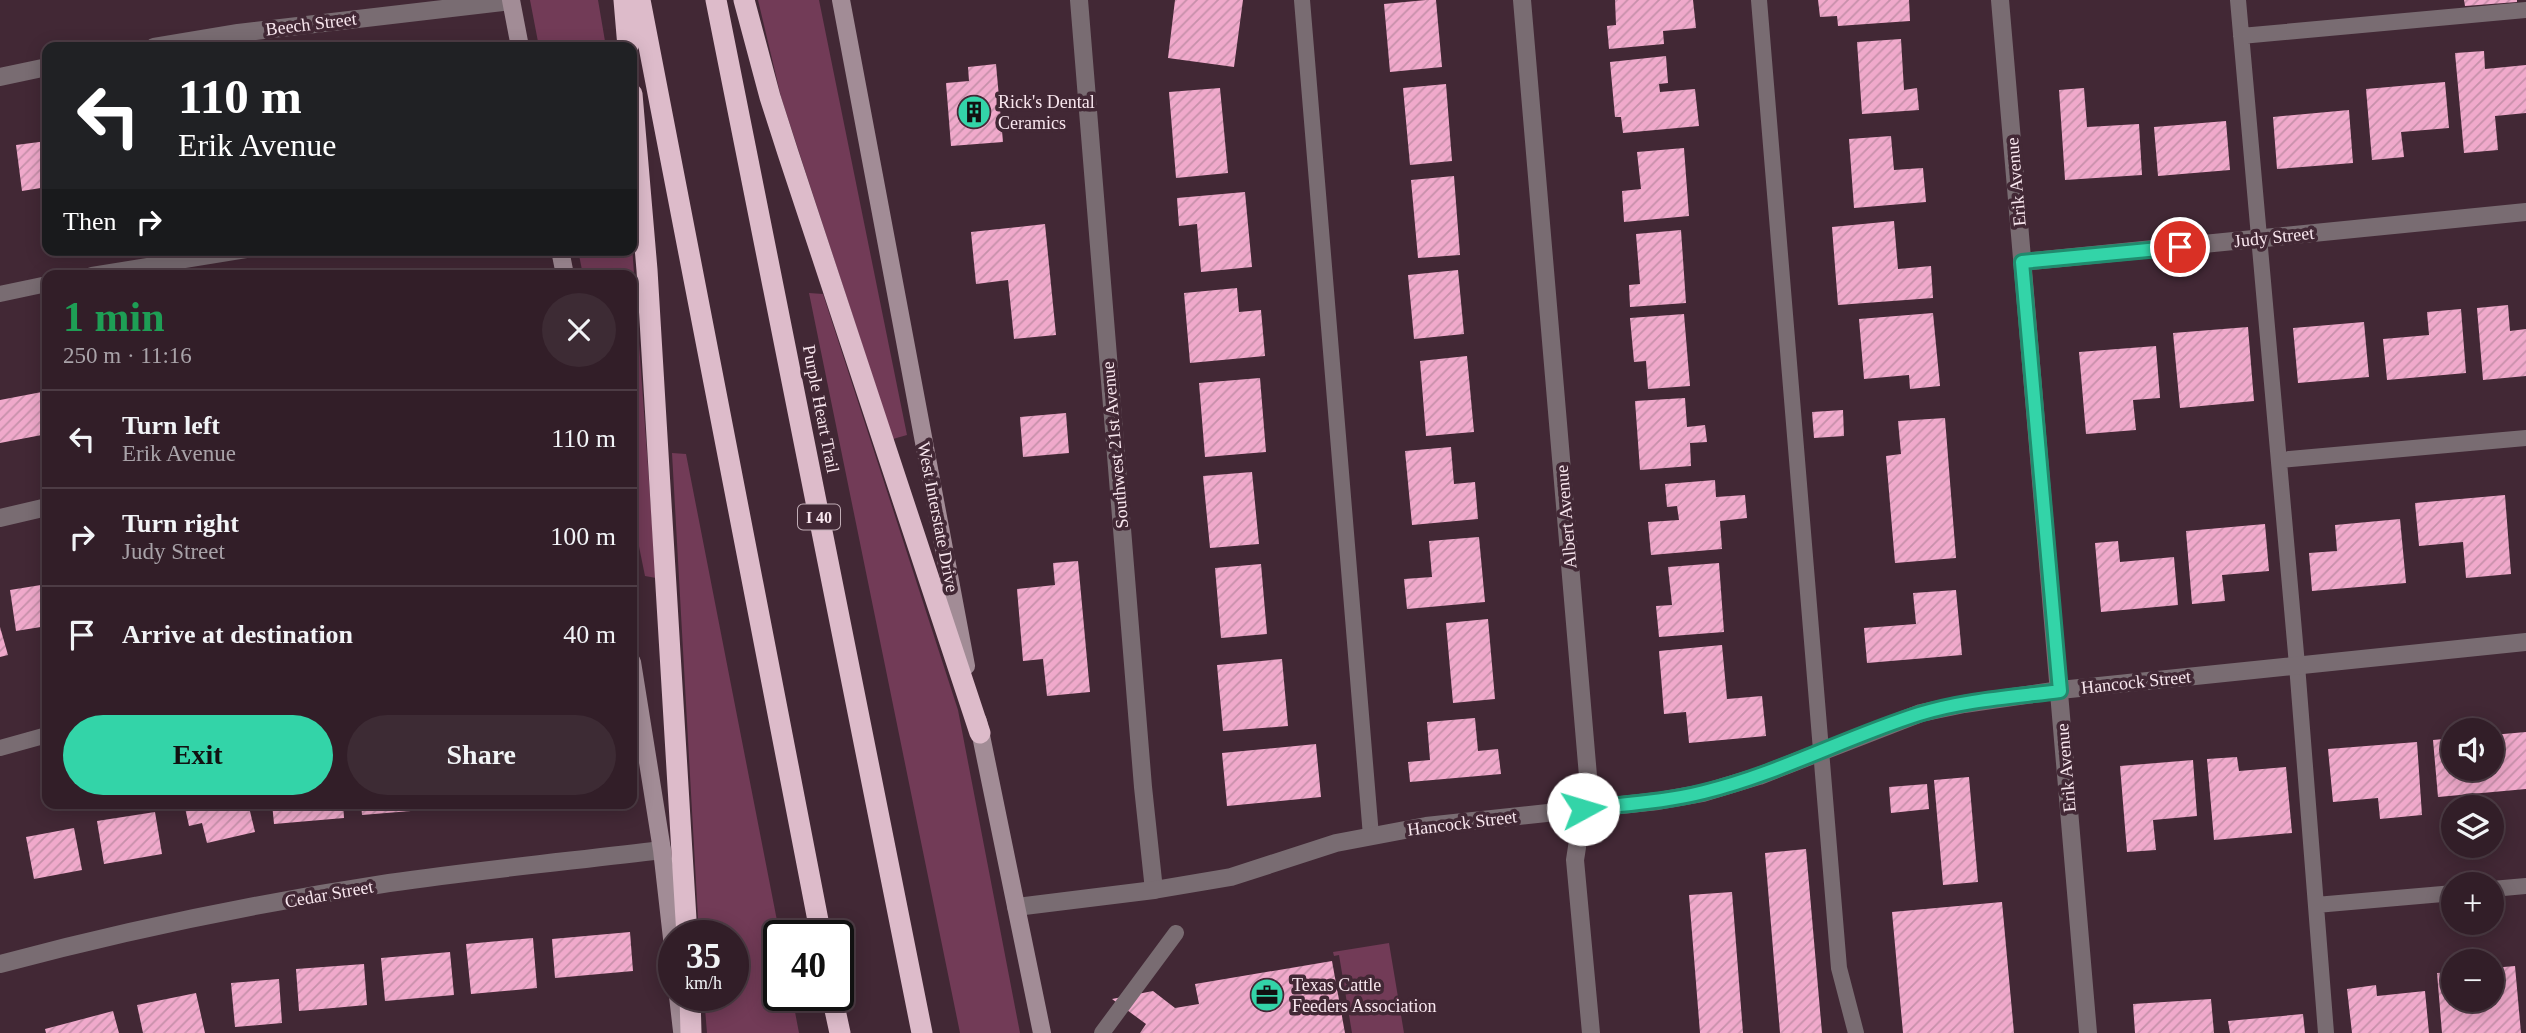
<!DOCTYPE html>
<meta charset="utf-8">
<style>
body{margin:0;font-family:Georgia,serif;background:#3d2b34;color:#f1f3f6;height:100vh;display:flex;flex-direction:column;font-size:26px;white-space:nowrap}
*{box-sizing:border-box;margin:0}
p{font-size:23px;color:#a8a2a8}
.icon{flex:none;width:38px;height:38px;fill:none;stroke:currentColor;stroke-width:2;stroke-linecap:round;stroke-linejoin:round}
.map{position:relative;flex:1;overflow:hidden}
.side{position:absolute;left:42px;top:270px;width:595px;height:539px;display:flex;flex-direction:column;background:#321e28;border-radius:14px;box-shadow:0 4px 18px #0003,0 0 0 2px #4d3c45}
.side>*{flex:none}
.top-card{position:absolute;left:42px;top:42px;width:595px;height:214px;border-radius:14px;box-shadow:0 4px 18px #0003,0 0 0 2px #4d3c45;background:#202124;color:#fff;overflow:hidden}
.fabs{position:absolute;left:2441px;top:718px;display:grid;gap:14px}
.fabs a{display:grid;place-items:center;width:63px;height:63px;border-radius:50%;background:#321e28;box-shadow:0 4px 18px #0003,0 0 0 2px #4d3c45;font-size:35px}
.speed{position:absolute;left:658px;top:920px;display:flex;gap:14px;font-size:35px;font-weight:700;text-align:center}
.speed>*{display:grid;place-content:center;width:91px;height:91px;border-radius:50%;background:#321e28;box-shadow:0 4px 18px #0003,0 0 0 2px #4d3c45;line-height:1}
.speed small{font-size:18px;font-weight:400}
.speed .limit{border:4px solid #111;border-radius:10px;background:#fff;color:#111}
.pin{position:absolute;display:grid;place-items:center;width:60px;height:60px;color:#fff;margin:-30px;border:4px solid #fff;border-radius:50%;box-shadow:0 2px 7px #0007}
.me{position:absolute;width:77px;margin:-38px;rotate:84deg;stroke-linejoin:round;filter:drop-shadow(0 0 5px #0008)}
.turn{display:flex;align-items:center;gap:24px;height:147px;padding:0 21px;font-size:32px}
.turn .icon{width:91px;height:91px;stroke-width:2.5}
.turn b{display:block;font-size:49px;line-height:60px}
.then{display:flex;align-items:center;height:66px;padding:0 21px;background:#0003;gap:14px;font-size:26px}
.round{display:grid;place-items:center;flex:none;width:74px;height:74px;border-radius:37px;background:#3d2b34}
.overview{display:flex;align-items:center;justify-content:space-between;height:119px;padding:0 21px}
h1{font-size:42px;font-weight:700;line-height:52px;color:#1e9e55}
.action{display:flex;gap:14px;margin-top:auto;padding:14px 21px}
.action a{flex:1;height:80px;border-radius:42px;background:#33d4a8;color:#111;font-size:28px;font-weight:700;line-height:80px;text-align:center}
.action a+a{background:#3d2b34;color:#f1f3f6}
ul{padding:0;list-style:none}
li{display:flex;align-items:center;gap:21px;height:98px;padding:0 21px;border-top:2px solid #4d3c45}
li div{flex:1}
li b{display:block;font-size:26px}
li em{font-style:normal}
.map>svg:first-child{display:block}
</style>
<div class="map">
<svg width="2526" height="1033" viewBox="0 0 2526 1033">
<defs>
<pattern id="building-hatch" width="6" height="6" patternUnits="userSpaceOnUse" patternTransform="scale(1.75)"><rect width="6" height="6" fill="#f0a9cb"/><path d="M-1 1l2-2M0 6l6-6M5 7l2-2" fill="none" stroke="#c690aa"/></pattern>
</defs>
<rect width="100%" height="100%" fill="#422835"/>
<path fill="#723b57" d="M 530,0 L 598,0 L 606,47 L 539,47 Z
M 758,0 L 819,0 L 907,435 L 893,439 L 781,97 Z
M 632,246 L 656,578 L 645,576 L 632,512 L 632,275 L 583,275 L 578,250 L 632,250 Z
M 809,293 L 823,294 L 958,710 L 1020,1033 L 960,1033 Z
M 672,453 L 686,454 L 780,936 L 779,996 L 792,996 L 799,1033 L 707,1033 L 704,996 L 733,996 L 733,936 L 699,936 Z
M 1389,943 L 1404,1033 L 1352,1033 L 1339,955 L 1334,956 L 1333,952 Z"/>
<path fill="url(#building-hatch)" d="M 1175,0 L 1243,0 L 1234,67 L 1168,58 Z
M 1426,0 L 1436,0 L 1442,67 L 1390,72 L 1384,4 Z
M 1615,0 L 1693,0 L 1696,28 L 1663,31 L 1664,44 L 1609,49 L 1607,26 L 1616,25 Z
M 1818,0 L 1909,0 L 1910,21 L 1838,26 L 1837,16 L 1820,17 Z
M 2464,0 L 2517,0 L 2517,2 L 2465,6 Z
M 1901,39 L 1904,90 L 1917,88 L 1919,110 L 1862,114 L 1857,42 Z
M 2484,51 L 2485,69 L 2526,65 L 2526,113 L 2495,116 L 2498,150 L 2464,153 L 2455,53 Z
M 1666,56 L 1668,83 L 1659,84 L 1660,92 L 1695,89 L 1699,126 L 1623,133 L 1621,117 L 1615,117 L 1610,62 Z
M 996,64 L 1003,142 L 951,146 L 946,83 L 969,81 L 968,67 Z
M 2445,82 L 2449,128 L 2401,132 L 2404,157 L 2372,160 L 2366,89 Z
M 1446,84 L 1452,161 L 1410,165 L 1403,88 Z
M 1220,88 L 1228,173 L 1176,178 L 1169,92 Z
M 2084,88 L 2087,127 L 2139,124 L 2142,175 L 2065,180 L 2059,90 Z
M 2349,110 L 2353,163 L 2277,169 L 2273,117 Z
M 2226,121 L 2230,170 L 2158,176 L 2154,127 Z
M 1891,136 L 1894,170 L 1923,168 L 1926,202 L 1854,208 L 1849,139 Z
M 47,141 L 47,187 L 22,191 L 16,145 Z
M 1684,148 L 1689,216 L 1624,222 L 1622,191 L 1641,189 L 1637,152 Z
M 1454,176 L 1460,255 L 1418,258 L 1411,180 Z
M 1245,192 L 1252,267 L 1201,272 L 1197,224 L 1179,226 L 1177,198 Z
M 1894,221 L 1898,269 L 1931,266 L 1933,298 L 1838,305 L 1832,227 Z
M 1045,224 L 1056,335 L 1014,339 L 1008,280 L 976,284 L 971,232 Z
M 1681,230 L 1686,303 L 1630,307 L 1629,285 L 1640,284 L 1636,234 Z
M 1458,270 L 1464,334 L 1414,339 L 1408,275 Z
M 1237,288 L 1239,312 L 1261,310 L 1265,356 L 1190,363 L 1184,293 Z
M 2508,305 L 2510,331 L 2526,329 L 2526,376 L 2483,380 L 2477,308 Z
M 2461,309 L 2466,373 L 2387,380 L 2383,339 L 2429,335 L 2427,312 Z
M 1933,313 L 1940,386 L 1910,389 L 1909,375 L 1864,379 L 1859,319 Z
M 1684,314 L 1690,386 L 1648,389 L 1646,361 L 1634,362 L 1630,318 Z
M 2364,322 L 2369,377 L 2298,383 L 2293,328 Z
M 2248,327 L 2254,401 L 2180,408 L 2173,333 Z
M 2156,346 L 2160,398 L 2133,400 L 2136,430 L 2086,434 L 2079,352 Z
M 1467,356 L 1474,432 L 1426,436 L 1420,361 Z
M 1260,378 L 1266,452 L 1205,457 L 1199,383 Z
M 47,391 L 47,434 L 0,443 L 0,400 Z
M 1685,398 L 1687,427 L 1705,425 L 1707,442 L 1690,443 L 1691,466 L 1640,470 L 1635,401 Z
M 1843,410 L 1844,436 L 1814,438 L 1812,412 Z
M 1066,413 L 1069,453 L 1023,457 L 1020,417 Z
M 1945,418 L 1956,558 L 1895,563 L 1886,456 L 1901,454 L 1898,421 Z
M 1451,447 L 1454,484 L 1475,482 L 1478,519 L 1412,525 L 1405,451 Z
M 1252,472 L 1259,544 L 1210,548 L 1203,476 Z
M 1715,480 L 1716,497 L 1745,495 L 1747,518 L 1720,521 L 1722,549 L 1651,555 L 1648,522 L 1679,520 L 1677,506 L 1667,507 L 1665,484 Z
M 2505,495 L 2511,574 L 2466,578 L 2463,542 L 2419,546 L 2415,503 Z
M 2400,519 L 2406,583 L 2312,591 L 2309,553 L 2337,551 L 2335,525 Z
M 2265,524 L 2269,571 L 2222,575 L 2225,601 L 2192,604 L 2186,531 Z
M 1479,537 L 1485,602 L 1407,609 L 1404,579 L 1432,577 L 1429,541 Z
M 2118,541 L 2120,562 L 2174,557 L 2178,605 L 2101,612 L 2095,543 Z
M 1078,561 L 1090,692 L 1047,696 L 1043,659 L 1023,661 L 1017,589 L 1055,585 L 1053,563 Z
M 1719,563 L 1724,632 L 1659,637 L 1656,606 L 1672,605 L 1668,567 Z
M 1261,564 L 1267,634 L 1221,638 L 1215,568 Z
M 47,584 L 47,626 L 16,631 L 10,590 Z
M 1956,590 L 1962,655 L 1867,663 L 1864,628 L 1916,624 L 1913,593 Z
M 1488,619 L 1495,699 L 1453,703 L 1446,623 Z
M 0,627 L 8,655 L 0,657 Z
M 1722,645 L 1727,699 L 1762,696 L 1766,736 L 1689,743 L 1686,712 L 1664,714 L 1659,651 Z
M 1282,659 L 1288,726 L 1223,731 L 1217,665 Z
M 1475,718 L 1478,751 L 1498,749 L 1501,774 L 1410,782 L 1408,762 L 1430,760 L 1427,722 Z
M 2526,732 L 2526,789 L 2438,797 L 2433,740 L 2454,738 L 2454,768 L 2492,768 L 2492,735 Z
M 2417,742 L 2422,815 L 2380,819 L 2378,798 L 2333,802 L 2328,749 Z
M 1316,744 L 1321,797 L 1227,806 L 1222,753 Z
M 2237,757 L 2239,771 L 2286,767 L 2292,833 L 2214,840 L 2207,759 Z
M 2193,760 L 2197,816 L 2153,820 L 2156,850 L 2127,852 L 2120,766 Z
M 1969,777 L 1978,882 L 1943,885 L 1934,780 Z
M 1927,784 L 1929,809 L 1891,813 L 1889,787 Z
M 184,803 L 248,803 L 255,832 L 207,843 L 202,823 L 189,826 Z
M 272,803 L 343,803 L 344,818 L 274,824 Z
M 361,803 L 423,803 L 423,810 L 362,815 Z
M 155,812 L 162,854 L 104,864 L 97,821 Z
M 74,828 L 82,870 L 34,879 L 26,837 Z
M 1806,849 L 1822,1033 L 1780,1033 L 1765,853 Z
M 1732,892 L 1743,1033 L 1700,1033 L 1689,895 Z
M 2002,902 L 2014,1033 L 1903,1033 L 1892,912 Z
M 630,932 L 633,971 L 555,978 L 552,939 Z
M 533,938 L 537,988 L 471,994 L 466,944 Z
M 450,952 L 454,995 L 385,1001 L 381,958 Z
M 1332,961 L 1345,1033 L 1140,1033 L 1146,1024 L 1112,999 L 1153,991 L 1175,1008 L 1199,1004 L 1195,984 Z
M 364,964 L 367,1005 L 299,1011 L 296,969 Z
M 2515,966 L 2521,1033 L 2442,1033 L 2437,973 L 2454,972 L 2454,999 L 2492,999 L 2492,968 Z
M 279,979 L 282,1023 L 235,1027 L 231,983 Z
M 2376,985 L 2377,996 L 2425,991 L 2429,1033 L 2352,1033 L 2347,989 Z
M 196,993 L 205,1033 L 143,1033 L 137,1005 Z
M 2211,999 L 2214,1033 L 2135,1033 L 2133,1004 Z
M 113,1011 L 119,1033 L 46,1033 L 45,1029 Z
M 2303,1014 L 2305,1033 L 2230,1033 L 2228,1021 Z"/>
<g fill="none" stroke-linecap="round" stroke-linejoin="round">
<path stroke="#796c72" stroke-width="16" d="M 1302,0 L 1371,836
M 1759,0 L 1839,968 L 1856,1033
M 2238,0 L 2297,665 L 2326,1033
M 2241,36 L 2526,10
M 92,275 L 246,250
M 0,294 L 47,284
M 2279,460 L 2526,438
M 0,748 L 47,735
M 2492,889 L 2526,886
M 2316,905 L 2454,893
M 1102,1033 L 1176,933"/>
<path stroke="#796c72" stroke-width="18" d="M 1079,0 L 1143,787 L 1154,890
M 1522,0 L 1588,776 L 1575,860 L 1591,1033
M 154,47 L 238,33 L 511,1
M 0,77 L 47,67
M 2022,262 L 2526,212
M 0,518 L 47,507
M 0,964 C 127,930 258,903 389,883 C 479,870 571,861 662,850"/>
<path stroke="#796c72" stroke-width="18" d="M 2000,0 L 2088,1033
M 1016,907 L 1154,890 L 1231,877 L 1336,843 L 1426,826 L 1658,801 L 1703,793 L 1759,776 L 1921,713 L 1964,704 L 2060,690 L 2526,642"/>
<path stroke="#a28c96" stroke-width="18" d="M 511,0 L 520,47
M 841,0 L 966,666
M 560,250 L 565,275
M 632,662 L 662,850 L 674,956
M 978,721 L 1042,1033
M 678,996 L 682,1031"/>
<path stroke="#ddbbca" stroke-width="21" d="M 624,0 L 628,47
M 640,0 L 821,936
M 716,0 L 922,1033
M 744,0 L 770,97 L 788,153 L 980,733
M 632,94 L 647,270 L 687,936
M 690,996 L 691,1033
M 832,996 L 840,1033"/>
</g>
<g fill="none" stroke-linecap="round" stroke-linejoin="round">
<defs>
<path id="route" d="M 1583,809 C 1623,804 1665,802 1704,792 C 1778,774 1846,737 1919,714 C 1964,700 2013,697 2060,691 L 2022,262 L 2180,247"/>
</defs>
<use href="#route" stroke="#218a6d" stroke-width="18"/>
<use href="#route" stroke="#33d4a8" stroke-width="12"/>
</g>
<defs>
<symbol id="building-disc" viewBox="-11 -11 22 22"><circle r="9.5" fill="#33d4a8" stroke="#422835"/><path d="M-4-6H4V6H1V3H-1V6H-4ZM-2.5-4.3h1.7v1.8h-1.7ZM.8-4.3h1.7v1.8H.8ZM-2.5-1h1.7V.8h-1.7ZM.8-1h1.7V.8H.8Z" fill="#111"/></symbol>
<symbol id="office-disc" viewBox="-11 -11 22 22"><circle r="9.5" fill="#33d4a8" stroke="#422835"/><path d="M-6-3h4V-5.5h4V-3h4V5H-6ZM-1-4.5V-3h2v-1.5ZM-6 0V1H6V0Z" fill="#111"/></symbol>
</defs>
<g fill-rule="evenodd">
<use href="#building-disc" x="955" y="93" width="38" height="38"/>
<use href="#office-disc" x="1248" y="976" width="38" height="38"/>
</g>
<g text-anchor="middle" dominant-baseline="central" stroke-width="7" stroke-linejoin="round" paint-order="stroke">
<rect fill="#422835" stroke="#c1adb6" stroke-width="2" x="798" y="504.5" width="42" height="25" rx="5"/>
<g font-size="16" font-weight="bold" fill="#f8e6ee">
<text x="819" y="517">I 40</text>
</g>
<g font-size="18" fill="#f8e6ee" stroke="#422835">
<text transform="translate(311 24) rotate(-7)">Beech Street</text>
<text transform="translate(2016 182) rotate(-95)">Erik Avenue</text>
<text transform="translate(2274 237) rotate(-6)">Judy Street</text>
<text transform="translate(821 409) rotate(79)">Purple Heart Trail</text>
<text transform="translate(1115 445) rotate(-95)">Southwest 21st Avenue</text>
<text transform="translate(938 517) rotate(79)">West Interstate Drive</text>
<text transform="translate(1566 517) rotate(-95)">Albert Avenue</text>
<text transform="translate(2136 682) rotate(-6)">Hancock Street</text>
<text transform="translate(2066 768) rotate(-95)">Erik Avenue</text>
<text transform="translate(1462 823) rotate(-7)">Hancock Street</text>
<text transform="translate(329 894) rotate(-10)">Cedar Street</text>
</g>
<g font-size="18" fill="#f8e6ee" stroke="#422835" text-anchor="start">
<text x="998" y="102">Rick's Dental<tspan x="998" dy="21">Ceramics</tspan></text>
<text x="1292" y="985">Texas Cattle<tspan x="1292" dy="21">Feeders Association</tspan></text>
</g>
</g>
</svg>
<div class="fabs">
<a><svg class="icon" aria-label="sound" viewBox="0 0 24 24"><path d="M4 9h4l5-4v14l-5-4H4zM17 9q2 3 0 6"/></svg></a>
<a><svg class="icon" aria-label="layers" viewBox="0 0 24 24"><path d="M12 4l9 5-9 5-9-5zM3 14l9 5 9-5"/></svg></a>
<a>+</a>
<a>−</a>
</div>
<div class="speed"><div>35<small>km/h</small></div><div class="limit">40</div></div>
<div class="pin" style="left:2180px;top:247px;background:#d93025"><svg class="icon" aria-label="arrive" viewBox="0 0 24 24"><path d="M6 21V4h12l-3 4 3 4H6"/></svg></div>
<svg class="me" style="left:1583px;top:809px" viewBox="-20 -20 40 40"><circle r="19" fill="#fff"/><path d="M0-13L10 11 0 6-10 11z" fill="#33d4a8"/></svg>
<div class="top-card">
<div class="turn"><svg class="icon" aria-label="left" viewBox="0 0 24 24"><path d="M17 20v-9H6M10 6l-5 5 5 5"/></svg><div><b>110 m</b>Erik Avenue</div></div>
<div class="then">Then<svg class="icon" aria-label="right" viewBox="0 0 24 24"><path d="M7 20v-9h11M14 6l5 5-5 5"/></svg></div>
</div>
<section class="side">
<div class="overview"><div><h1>1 min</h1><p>250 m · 11:16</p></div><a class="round"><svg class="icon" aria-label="close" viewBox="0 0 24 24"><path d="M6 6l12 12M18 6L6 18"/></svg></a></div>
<ul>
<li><svg class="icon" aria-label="left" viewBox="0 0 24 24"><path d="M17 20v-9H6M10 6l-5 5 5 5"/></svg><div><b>Turn left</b><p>Erik Avenue</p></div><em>110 m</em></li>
<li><svg class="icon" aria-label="right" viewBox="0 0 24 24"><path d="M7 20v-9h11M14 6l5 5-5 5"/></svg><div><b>Turn right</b><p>Judy Street</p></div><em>100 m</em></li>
<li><svg class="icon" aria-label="arrive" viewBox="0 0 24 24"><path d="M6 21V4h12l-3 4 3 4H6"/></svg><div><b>Arrive at destination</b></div><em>40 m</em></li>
</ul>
<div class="action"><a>Exit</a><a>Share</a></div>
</section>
</div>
